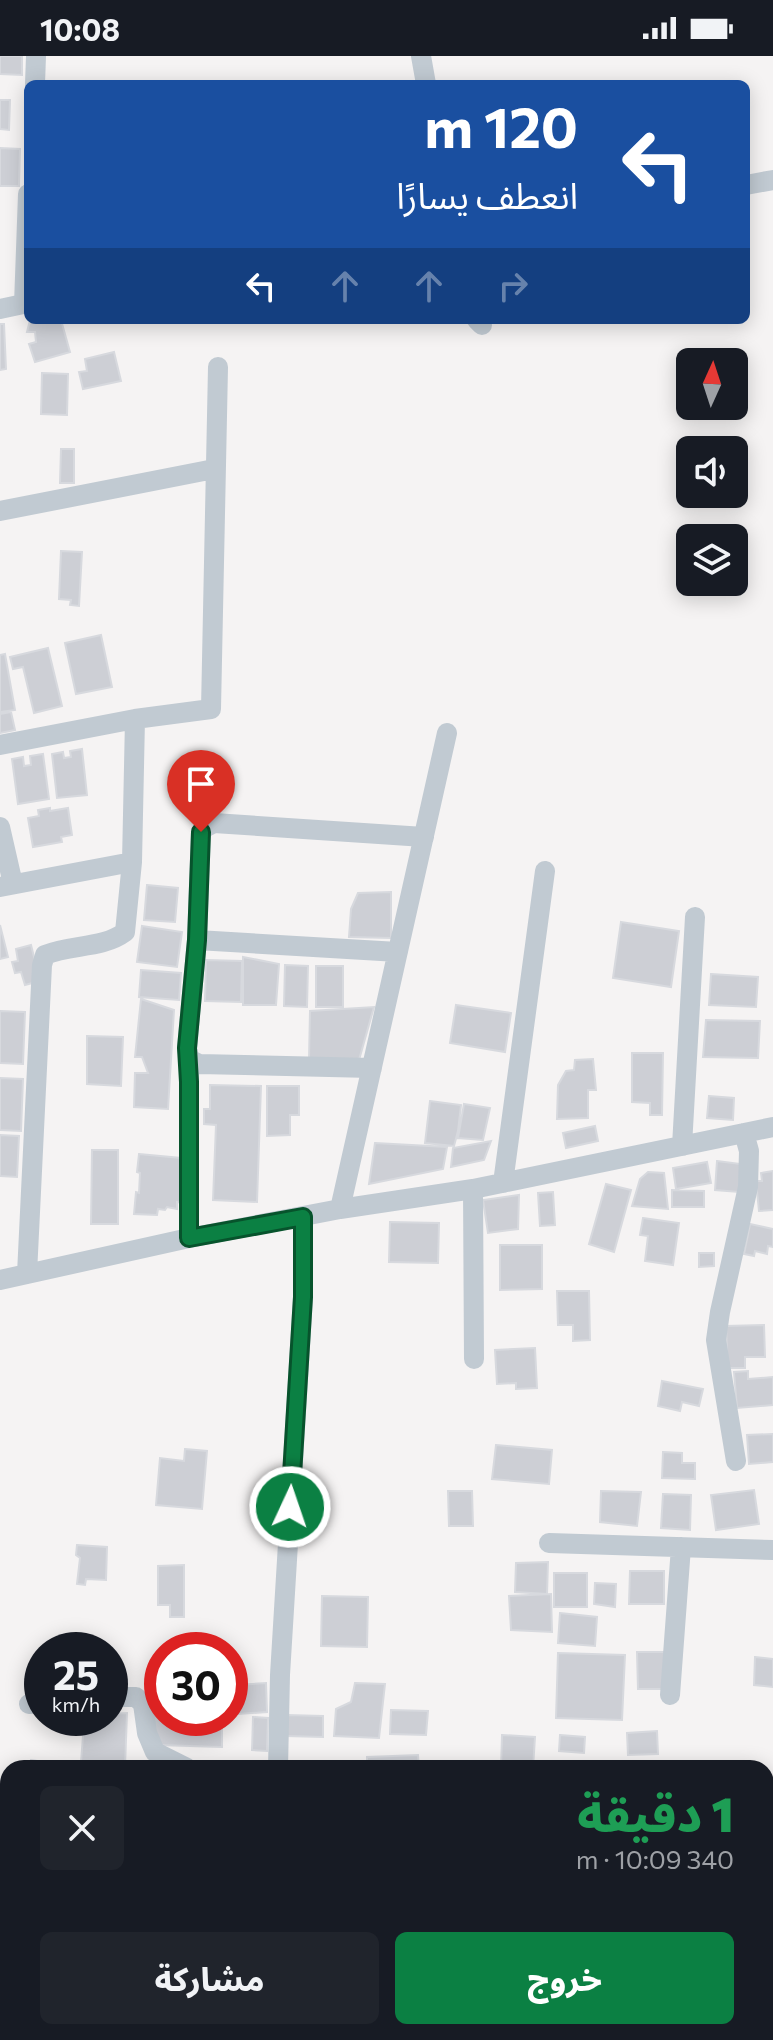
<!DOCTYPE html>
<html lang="ar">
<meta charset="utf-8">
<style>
body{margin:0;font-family:Commissioner,"Noto Sans Arabic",sans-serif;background:#20242c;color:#f1f3f6;direction:rtl;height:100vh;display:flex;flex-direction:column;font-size:30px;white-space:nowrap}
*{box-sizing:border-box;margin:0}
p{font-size:26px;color:#9ea1a6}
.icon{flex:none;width:44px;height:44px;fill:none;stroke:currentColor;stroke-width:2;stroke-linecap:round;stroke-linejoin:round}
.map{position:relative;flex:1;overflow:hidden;direction:ltr}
.details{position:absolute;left:0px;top:1704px;width:774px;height:280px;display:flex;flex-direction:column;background:#171b24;border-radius:24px 24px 0 0;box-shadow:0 4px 20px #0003;direction:rtl}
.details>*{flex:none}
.guide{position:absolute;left:24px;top:24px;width:726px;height:244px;border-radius:12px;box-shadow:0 4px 20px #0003;direction:rtl;background:#1a4fa0;color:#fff;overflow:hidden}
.needle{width:52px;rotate:3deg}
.controls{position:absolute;left:676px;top:292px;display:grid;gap:16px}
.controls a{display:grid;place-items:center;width:72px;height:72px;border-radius:12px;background:#171b24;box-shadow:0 4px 20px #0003;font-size:40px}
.speed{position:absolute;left:24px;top:1576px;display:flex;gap:16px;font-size:40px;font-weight:700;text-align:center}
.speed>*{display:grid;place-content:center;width:104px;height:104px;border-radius:50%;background:#171b24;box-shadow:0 4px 20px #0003;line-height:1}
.speed small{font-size:20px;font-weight:400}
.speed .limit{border:12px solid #d22;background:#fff;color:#111}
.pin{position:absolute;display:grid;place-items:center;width:68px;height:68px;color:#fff;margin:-82px -34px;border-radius:50% 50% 50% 0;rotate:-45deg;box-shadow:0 0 8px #0007}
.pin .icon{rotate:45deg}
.me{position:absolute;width:88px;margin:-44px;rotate:3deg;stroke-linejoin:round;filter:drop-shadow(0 0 6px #0008)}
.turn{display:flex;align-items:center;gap:28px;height:168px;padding:0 40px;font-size:36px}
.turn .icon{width:104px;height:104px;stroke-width:2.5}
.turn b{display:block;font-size:56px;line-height:68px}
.lanes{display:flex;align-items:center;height:76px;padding:0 40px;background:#0003;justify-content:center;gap:40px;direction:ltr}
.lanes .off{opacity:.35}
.round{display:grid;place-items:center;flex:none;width:84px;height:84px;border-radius:12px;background:#20242c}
.head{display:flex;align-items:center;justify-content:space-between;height:136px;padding:0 40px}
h1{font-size:48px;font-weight:800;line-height:60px;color:#1e9e55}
.cta{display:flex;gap:16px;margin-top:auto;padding:16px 40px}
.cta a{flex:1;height:92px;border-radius:12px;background:#0b8043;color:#fff;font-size:32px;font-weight:800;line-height:92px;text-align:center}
.cta a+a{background:#20242c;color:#f1f3f6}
.status{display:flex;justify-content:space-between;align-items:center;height:56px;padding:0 40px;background:#171b24;direction:ltr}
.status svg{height:22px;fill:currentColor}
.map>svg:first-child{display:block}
</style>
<div class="status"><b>10:08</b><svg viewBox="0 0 49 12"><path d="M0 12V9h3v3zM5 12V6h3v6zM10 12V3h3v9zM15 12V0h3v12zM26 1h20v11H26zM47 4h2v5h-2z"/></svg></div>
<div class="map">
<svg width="773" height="1984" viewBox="0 0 773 1984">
<rect width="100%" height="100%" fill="#f5f3f3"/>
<path fill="#cdcfd5" stroke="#d7d9de" stroke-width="2" d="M 0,0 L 22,0 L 22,19 L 0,18 Z
M 0,44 L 10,44 L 9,74 L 0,73 Z
M 0,92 L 20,93 L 19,130 L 0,130 Z
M 30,264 L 61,264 L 70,296 L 35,306 L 29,288 L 36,286 L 35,276 L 27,276 Z
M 0,268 L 4,268 L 6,313 L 0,314 Z
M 114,296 L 121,325 L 83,333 L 79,316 L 87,315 L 85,303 Z
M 42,317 L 68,318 L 67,359 L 41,358 Z
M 61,393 L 74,393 L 74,427 L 60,427 Z
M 61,495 L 82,496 L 79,550 L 70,549 L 71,544 L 59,543 Z
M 101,579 L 112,631 L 76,638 L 65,587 Z
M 48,592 L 62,650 L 34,657 L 23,611 L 13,613 L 10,601 Z
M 5,598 L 15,654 L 0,656 L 0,599 Z
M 11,656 L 15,674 L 0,677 L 0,658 Z
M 82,693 L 87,739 L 57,742 L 52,698 L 63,696 L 64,702 L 71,701 L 70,695 Z
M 43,698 L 49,743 L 18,748 L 12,703 L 23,701 L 24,710 L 31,709 L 30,700 Z
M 50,752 L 50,755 L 68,752 L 72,779 L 61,781 L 62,786 L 33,791 L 28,762 L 39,760 L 38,754 Z
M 147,829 L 178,832 L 175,866 L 144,864 Z
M 391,836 L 391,882 L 349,881 L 351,853 L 358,837 Z
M 621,866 L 679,875 L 671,931 L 613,922 Z
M 0,869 L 8,901 L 0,903 Z
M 142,870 L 182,876 L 177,911 L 137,906 Z
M 31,889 L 40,925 L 25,929 L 21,916 L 15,917 L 12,906 L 18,905 L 16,893 Z
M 243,901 L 279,908 L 276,949 L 243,949 Z
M 206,904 L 242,905 L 241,946 L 205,945 Z
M 285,909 L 308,910 L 307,951 L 284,950 Z
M 316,910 L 343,910 L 343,951 L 316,951 Z
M 141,914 L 181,917 L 179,944 L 139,941 Z
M 711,918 L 758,921 L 756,951 L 709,949 Z
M 141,943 L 174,954 L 168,1053 L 134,1051 L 135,1017 L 148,1017 L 142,1001 L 135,1001 Z
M 456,949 L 511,957 L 505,996 L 450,987 Z
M 374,951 L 359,1004 L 309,1004 L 310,955 Z
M 0,955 L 25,956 L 23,1008 L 0,1007 Z
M 706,964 L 760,965 L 758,1002 L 703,1001 Z
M 87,980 L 123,981 L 121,1030 L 87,1028 Z
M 632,997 L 663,997 L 662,1059 L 650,1059 L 650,1047 L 632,1046 Z
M 593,1003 L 596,1034 L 588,1034 L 588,1062 L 557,1063 L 558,1029 L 566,1015 L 574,1014 L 575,1004 Z
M 0,1022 L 23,1023 L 21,1075 L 0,1074 Z
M 210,1029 L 261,1030 L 257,1146 L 213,1144 L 216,1069 L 204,1068 L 204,1053 L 210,1053 Z
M 267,1030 L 299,1030 L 299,1059 L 290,1059 L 290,1079 L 267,1080 Z
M 709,1040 L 734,1042 L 733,1064 L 707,1062 Z
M 430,1045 L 461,1049 L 458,1075 L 454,1090 L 425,1087 Z
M 464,1048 L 490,1052 L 483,1084 L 458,1082 Z
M 595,1070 L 598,1085 L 566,1092 L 563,1077 Z
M 0,1079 L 19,1080 L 17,1121 L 0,1120 Z
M 491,1085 L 484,1104 L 451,1111 L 453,1092 Z
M 375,1087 L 447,1091 L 443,1113 L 369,1128 Z
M 92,1094 L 118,1094 L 118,1168 L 91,1168 Z
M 139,1098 L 181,1102 L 182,1147 L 177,1146 L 177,1153 L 167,1151 L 165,1154 L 158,1153 L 157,1159 L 134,1158 L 136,1136 L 139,1137 L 140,1117 L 137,1116 Z
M 717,1105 L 741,1108 L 739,1136 L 715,1134 Z
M 707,1106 L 711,1127 L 676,1133 L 673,1112 Z
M 773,1115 L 773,1154 L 759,1155 L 756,1125 L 762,1125 L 761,1117 Z
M 648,1116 L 664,1117 L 668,1153 L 632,1150 L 640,1123 Z
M 606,1128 L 631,1134 L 614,1196 L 589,1188 Z
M 672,1134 L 704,1135 L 704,1151 L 672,1151 Z
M 553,1136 L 555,1169 L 540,1170 L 538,1137 Z
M 519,1139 L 518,1173 L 488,1177 L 483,1144 Z
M 643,1162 L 679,1167 L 673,1209 L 645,1205 L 648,1180 L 640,1179 Z
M 390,1166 L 439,1167 L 438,1207 L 389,1206 Z
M 750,1168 L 773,1173 L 773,1191 L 768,1190 L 767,1198 L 755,1195 L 754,1200 L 744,1198 Z
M 500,1189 L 542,1189 L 542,1233 L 500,1234 Z
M 699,1197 L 714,1197 L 714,1210 L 699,1211 Z
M 557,1235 L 589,1235 L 590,1284 L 573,1285 L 573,1269 L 558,1269 Z
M 764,1269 L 765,1301 L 745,1301 L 745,1312 L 722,1312 L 727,1297 L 726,1270 Z
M 535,1292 L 537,1332 L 516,1333 L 516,1327 L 497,1328 L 495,1294 Z
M 748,1315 L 748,1323 L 773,1321 L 773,1349 L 737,1352 L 734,1316 Z
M 662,1325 L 703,1333 L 699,1350 L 682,1346 L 680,1355 L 658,1350 Z
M 773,1378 L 773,1406 L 749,1408 L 747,1379 Z
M 496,1389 L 552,1394 L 549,1428 L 492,1423 Z
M 185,1393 L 207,1395 L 202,1453 L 156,1449 L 160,1402 L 184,1405 Z
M 663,1396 L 682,1397 L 682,1407 L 695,1407 L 695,1423 L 662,1422 Z
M 754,1434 L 759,1468 L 716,1474 L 711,1439 Z
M 448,1435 L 472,1435 L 473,1470 L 449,1470 Z
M 601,1435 L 641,1436 L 637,1470 L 600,1466 Z
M 663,1438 L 691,1439 L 690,1474 L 661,1472 Z
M 77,1489 L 107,1491 L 106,1524 L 86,1523 L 85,1529 L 77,1528 L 80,1502 L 76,1499 Z
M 548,1506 L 547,1538 L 515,1536 L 516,1507 Z
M 184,1509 L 184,1561 L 170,1561 L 170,1549 L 158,1549 L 158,1510 Z
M 630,1515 L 664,1515 L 664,1548 L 629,1548 Z
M 554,1517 L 587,1517 L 587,1551 L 554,1551 Z
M 595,1527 L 616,1528 L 615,1551 L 594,1548 Z
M 551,1538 L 552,1576 L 511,1574 L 509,1540 Z
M 322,1540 L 368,1541 L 367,1591 L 321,1590 Z
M 560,1557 L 597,1561 L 595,1590 L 558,1587 Z
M 637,1596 L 664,1596 L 664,1633 L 638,1633 Z
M 558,1597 L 625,1599 L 622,1664 L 556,1662 Z
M 755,1601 L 773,1603 L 773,1631 L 754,1629 Z
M 266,1627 L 267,1656 L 238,1658 L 237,1629 Z
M 355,1627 L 385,1628 L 379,1682 L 334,1680 L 336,1653 L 351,1646 Z
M 162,1640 L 162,1662 L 222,1662 L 222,1691 L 157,1689 L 150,1663 L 152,1641 Z
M 391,1654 L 428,1655 L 426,1679 L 390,1678 Z
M 127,1657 L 125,1711 L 81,1706 L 84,1667 L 69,1665 L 69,1662 L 92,1662 L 92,1666 L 100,1667 L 101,1662 L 110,1662 L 110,1658 Z
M 286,1659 L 323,1660 L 323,1681 L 286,1680 Z
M 253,1661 L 268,1662 L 267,1695 L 252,1694 Z
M 657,1675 L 658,1698 L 628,1699 L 627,1677 Z
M 502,1679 L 535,1681 L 533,1712 L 501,1712 Z
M 560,1679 L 585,1681 L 584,1697 L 559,1695 Z
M 418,1699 L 419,1712 L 367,1712 L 367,1701 Z
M 31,1704 L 45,1706 L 45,1712 L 29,1712 Z
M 766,1748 L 769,1748 L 772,1794 L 766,1794 Z
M 766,1826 L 773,1827 L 773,1893 L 766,1893 Z"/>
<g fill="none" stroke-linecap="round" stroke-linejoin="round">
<path stroke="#c1cad2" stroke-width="20" d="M 421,0 L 426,28
M 35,28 L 36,0
M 746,129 L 773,124
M 24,248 L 28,138
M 0,253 L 28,247
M 477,264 L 482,269
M 0,455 L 214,413
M 0,689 L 135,663 L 211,653 L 218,311
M 0,771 L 13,828
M 0,831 L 132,806
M 197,884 L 398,896
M 372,1012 L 199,1008 L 189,1003 L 187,992 L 197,884 L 201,776 L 206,771 L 214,767 L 424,781
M 682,1090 L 695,861
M 503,1127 L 545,815
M 473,1133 L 474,1303
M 340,1153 L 447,677
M 189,1182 L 189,1003
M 27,1218 L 42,909 L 45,899 C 71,888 102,893 125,876 L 132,806 L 135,663
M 0,1224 L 189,1182 L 340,1153 L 473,1133 L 773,1071
M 736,1405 L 716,1284 L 720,1256 L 748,1131 L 749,1095 L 744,1077
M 549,1487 L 773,1494
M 670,1639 L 681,1491
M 110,1641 L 136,1641 L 143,1648 L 147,1677 L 155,1696 L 187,1712
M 29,1648 L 42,1647
M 278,1712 L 280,1619 L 303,1241 L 303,1161
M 766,1813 L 773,1814
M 0,1847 L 8,1845
M 595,1976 L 773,1984"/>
</g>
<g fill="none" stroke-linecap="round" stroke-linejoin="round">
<defs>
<path id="route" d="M 201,776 L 197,884 L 187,992 L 189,1026 L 189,1182 L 303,1161 L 303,1241 L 290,1451"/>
</defs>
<use href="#route" stroke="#07532c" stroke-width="20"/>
<use href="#route" stroke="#0b8043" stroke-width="14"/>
</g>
</svg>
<div class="controls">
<a><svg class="needle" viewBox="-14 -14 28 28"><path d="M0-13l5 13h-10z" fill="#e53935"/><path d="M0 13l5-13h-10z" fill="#9ea1a6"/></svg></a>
<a><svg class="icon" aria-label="sound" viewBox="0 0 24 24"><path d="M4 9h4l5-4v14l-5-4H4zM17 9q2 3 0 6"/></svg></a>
<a><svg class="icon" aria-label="layers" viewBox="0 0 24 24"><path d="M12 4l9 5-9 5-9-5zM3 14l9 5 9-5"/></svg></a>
</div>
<div class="speed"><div>25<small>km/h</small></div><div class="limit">30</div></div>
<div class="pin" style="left:201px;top:776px;background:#d93025"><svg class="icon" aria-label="arrive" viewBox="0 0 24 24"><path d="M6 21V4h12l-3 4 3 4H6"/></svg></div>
<svg class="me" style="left:290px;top:1451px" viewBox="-20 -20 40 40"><circle r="17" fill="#0b8043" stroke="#fff" stroke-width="3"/><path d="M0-11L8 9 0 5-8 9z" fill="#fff"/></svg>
<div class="guide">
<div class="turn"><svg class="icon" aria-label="left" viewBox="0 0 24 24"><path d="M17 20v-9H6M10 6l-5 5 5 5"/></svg><div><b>120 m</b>انعطف يسارًا</div></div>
<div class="lanes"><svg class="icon" aria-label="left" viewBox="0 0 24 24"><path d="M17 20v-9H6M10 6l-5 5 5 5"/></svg><svg class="icon off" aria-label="ahead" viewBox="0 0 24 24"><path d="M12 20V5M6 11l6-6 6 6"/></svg><svg class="icon off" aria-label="ahead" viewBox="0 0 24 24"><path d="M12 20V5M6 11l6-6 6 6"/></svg><svg class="icon off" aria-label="right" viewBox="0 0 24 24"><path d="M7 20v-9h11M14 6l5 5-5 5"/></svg></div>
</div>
<section class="details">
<div class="head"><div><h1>1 دقيقة</h1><p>340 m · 10:09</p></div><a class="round"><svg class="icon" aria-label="close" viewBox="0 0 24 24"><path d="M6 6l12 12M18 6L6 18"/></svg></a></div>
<div class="cta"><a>خروج</a><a>مشاركة</a></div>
</section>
</div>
